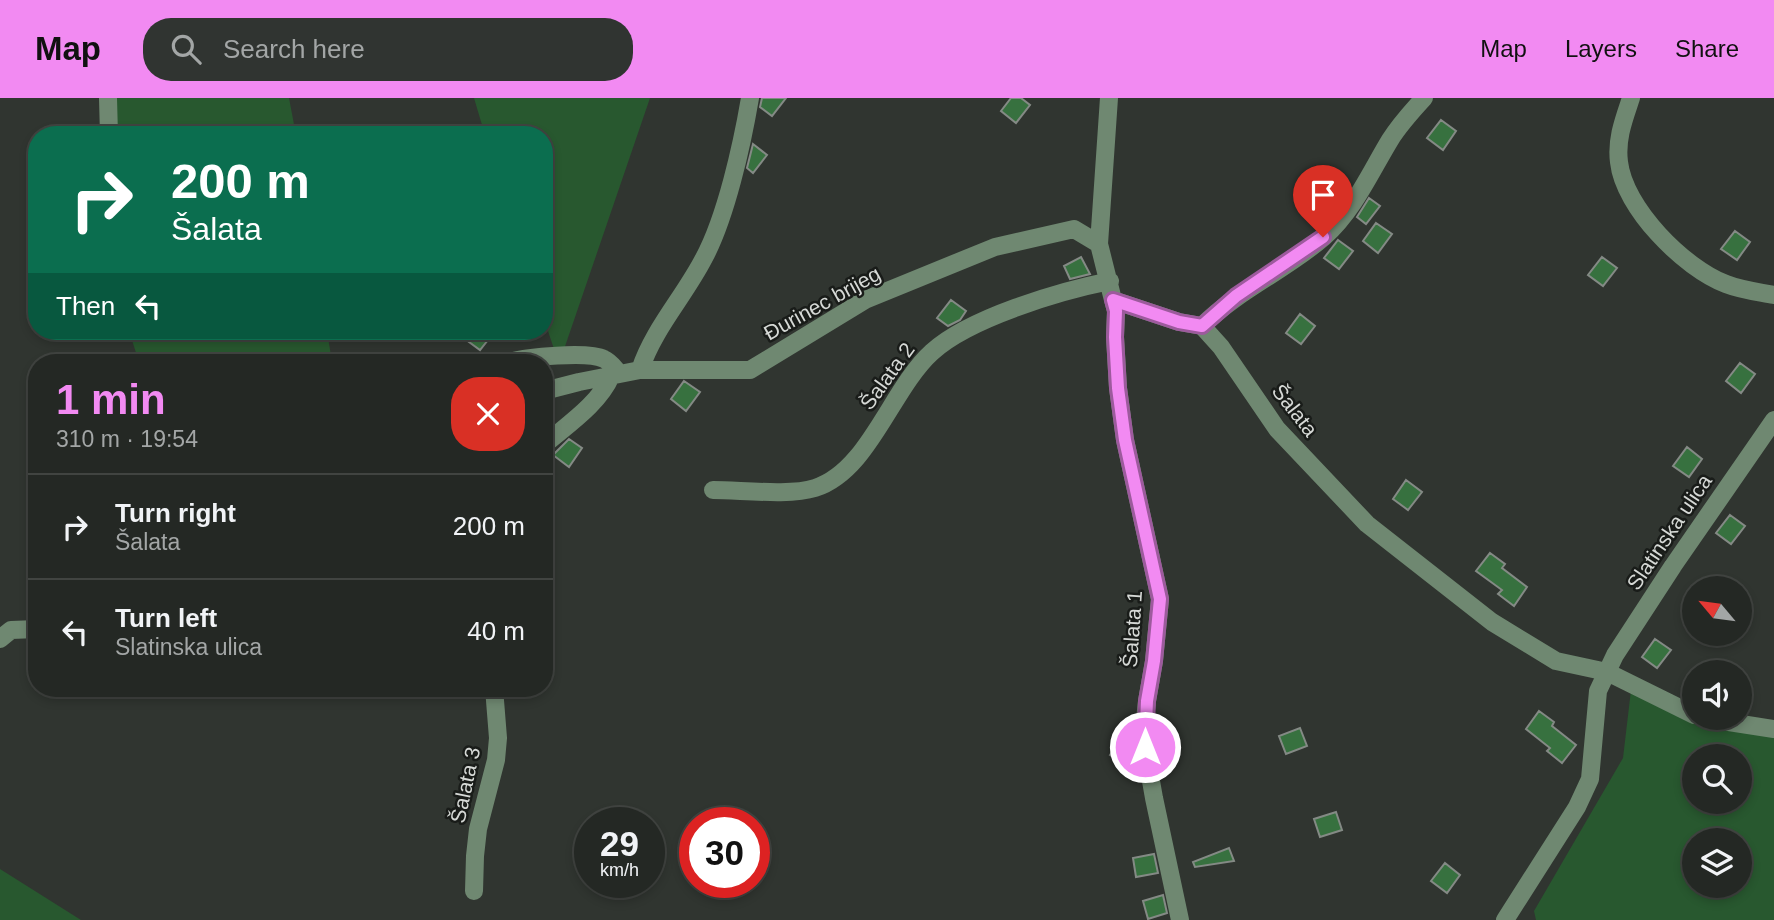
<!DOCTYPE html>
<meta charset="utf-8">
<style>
body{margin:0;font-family:Helvetica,sans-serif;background:#303431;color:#f1f3f6;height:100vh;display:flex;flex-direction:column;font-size:26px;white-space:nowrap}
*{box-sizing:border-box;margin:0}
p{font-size:23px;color:#a3a6a6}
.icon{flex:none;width:38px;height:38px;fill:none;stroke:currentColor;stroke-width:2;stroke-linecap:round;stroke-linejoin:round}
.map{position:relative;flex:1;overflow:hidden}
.details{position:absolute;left:28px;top:256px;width:525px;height:343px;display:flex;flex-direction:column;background:#242824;border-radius:28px;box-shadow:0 4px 10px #0003,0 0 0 2px #414441}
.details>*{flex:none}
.hud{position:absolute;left:28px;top:28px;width:525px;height:214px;border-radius:28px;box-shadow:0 4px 10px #0003,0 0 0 2px #414441;background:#0b6e4f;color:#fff;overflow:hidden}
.needle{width:46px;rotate:299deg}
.buttons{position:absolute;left:1682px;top:478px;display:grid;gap:14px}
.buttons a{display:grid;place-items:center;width:70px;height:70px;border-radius:50%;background:#242824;box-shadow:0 4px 10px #0003,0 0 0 2px #414441;font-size:35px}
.speed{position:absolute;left:574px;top:709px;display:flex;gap:14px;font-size:35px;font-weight:700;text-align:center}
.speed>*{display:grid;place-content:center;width:91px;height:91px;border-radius:50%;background:#242824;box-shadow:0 4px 10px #0003,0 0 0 2px #414441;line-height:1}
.speed small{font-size:18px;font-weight:400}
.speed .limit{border:10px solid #d22;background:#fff;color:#111}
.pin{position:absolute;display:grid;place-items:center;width:60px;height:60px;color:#fff;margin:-72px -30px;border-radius:50% 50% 50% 0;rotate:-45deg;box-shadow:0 0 7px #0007}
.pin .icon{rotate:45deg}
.me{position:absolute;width:77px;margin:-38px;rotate:0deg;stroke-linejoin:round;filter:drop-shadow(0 0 5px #0008)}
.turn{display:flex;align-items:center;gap:24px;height:147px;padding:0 28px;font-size:32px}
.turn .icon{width:91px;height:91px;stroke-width:2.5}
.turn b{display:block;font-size:49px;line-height:60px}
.then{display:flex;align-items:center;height:66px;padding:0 28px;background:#0003;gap:14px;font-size:26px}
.round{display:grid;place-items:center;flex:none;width:74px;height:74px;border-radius:28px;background:#303431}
.overview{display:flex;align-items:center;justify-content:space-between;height:119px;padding:0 28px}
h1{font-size:42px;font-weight:800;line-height:52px;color:#f28af2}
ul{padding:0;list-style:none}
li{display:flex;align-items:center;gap:21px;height:105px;padding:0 28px;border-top:2px solid #414441}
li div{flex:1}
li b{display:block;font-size:26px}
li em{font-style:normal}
header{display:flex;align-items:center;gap:42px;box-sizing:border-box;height:98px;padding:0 35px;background:#f28af2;color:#111}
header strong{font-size:33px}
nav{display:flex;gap:38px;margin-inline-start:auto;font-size:24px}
.search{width:490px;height:63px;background:#303431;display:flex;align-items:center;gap:18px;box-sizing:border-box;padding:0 24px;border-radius:28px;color:#a3a6a6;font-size:26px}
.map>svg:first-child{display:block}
</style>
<header>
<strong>Map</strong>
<div class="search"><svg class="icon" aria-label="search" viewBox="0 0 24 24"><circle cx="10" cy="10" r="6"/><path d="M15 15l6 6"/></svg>Search here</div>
<nav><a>Map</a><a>Layers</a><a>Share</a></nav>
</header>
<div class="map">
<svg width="1774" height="822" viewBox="0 0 1774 822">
<rect width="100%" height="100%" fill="#303530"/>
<path fill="#28582f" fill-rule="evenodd" d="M 116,0 L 289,0 L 296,37 L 116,37 Z
M 474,0 L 650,0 L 559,266 L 544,221 L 544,37 L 485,37 Z
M 129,233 L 327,233 L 332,264 L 139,264 Z
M 1631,592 L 1774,639 L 1774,822 L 1536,822 L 1534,813 L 1623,660 ZM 1694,658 L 1740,658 L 1740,704 L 1694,704 ZM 1694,742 L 1740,742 L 1740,788 L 1694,788 Z
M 0,771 L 81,822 L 0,822 Z"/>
<path fill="#37713f" stroke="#848a85" stroke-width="2" d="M 762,0 L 786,0 L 772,18 L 760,9 Z
M 1011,0 L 1021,0 L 1030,7 L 1016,25 L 1001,13 Z
M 1441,22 L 1456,33 L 1443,52 L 1427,40 Z
M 753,46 L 767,57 L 753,75 L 747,70 Z
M 1369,100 L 1380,108 L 1366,126 L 1357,119 Z
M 1376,125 L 1392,136 L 1378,155 L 1363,143 Z
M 1735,133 L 1750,144 L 1737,162 L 1721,151 Z
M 1338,142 L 1353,153 L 1339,171 L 1324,160 Z
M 1081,159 L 1090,176 L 1070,181 L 1064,168 Z
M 1602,159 L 1617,170 L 1603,188 L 1588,177 Z
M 951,202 L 966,213 L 960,222 L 948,228 L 937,220 Z
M 1300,216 L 1315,228 L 1301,246 L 1286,235 Z
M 471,233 L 495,233 L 480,252 L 465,241 Z
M 1740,265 L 1755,276 L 1741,295 L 1726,283 Z
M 684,283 L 700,294 L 686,313 L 671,301 Z
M 569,341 L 582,350 L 569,369 L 553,357 Z
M 1687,349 L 1702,361 L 1689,379 L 1673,368 Z
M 1406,382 L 1422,394 L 1408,412 L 1393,401 Z
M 1730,417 L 1745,428 L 1731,446 L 1716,435 Z
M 1490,455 L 1505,466 L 1502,470 L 1527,489 L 1514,508 L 1498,496 L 1502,492 L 1476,473 Z
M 1655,541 L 1671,552 L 1657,570 L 1642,559 Z
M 1539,613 L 1554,624 L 1552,628 L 1576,647 L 1562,665 L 1547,653 L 1550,650 L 1526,631 Z
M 1300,630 L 1307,648 L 1286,656 L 1279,638 Z
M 1123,638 L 1133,646 L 1135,655 L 1125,668 L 1110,657 Z
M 1336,714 L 1342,732 L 1320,739 L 1314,721 Z
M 1229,750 L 1234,763 L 1195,769 L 1193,764 Z
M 1154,756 L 1158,775 L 1136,779 L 1133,760 Z
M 1445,765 L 1460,777 L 1447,795 L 1431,783 Z
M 1163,797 L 1167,815 L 1148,821 L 1143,803 Z"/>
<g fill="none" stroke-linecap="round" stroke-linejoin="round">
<path stroke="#6f8871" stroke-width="18" d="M 108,0 L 109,37
M 1109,0 L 1099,146 L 1113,202 L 1179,224 L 1202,228 L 1221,249 L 1277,331 L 1367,426 L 1492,524 L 1556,563 L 1607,574 L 1694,617
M 1631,0 C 1624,21 1616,41 1619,64 C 1624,110 1684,170 1726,186 C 1741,192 1759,194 1774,197
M 1113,202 L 1116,213 L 1115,239 L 1118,290 L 1125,342 L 1160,501 L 1154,563 L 1147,603 L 1144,631 L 1145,649 L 1154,700 L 1180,822
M 1202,228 C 1238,192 1286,172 1324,139 C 1354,112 1370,75 1390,42 C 1400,26 1412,13 1424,0
M 509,264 C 526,259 588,253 604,261 C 611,264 615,271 620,276
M 640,272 C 654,230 684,199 704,160 C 726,119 742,47 750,0
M 544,293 L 579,284 L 640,272 L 750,272 L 865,202 L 995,149 L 1074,131 L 1099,146
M 544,347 C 567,327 599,306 611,278
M 713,392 C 741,392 790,398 815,390 C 869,373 891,291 932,254 C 969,220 1060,193 1110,183
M 0,541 L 11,532 L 37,531
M 1703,620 L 1774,631
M 474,793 L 475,758 L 478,731 L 496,662 L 498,640 L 494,590
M 1505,822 L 1577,709 L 1590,681 L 1598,593 L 1615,557 L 1673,468 L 1774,322"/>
</g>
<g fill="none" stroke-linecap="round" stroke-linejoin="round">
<defs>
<path id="route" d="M 1145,649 L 1147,603 L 1154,563 L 1160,501 L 1125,342 L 1118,290 L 1115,239 L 1116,213 L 1113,202 L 1179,224 L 1202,228 L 1236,198 L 1323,139"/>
</defs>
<use href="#route" stroke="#9d5a9d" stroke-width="18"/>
<use href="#route" stroke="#f28af2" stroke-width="12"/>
</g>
<g text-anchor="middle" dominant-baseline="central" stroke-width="5" stroke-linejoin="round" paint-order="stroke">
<g font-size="21" fill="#d6d9d6" stroke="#191c19">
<text transform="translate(822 205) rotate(-29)">Đurinec brijeg</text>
<text transform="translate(887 278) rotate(-54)">Šalata 2</text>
<text transform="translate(1295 312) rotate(52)">Šalata</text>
<text transform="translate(1669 434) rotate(-56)">Slatinska ulica</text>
<text transform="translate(1132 531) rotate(-86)">Šalata 1</text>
<text transform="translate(465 687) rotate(-78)">Šalata 3</text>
</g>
</g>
</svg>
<div class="buttons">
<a><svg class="needle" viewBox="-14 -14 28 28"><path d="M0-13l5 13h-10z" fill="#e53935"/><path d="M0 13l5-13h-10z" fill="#a3a6a6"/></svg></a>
<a><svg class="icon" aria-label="sound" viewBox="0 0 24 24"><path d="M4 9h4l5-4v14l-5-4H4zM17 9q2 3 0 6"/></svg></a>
<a><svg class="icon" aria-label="search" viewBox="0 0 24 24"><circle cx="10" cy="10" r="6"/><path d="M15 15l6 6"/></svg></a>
<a><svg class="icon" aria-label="layers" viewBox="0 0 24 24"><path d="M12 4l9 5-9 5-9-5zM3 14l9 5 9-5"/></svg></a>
</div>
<div class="speed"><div>29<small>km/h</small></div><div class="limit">30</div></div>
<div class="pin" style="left:1323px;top:139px;background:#d93025"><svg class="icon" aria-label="arrive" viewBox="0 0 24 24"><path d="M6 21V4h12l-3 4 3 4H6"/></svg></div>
<svg class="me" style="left:1145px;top:649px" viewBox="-20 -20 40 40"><circle r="17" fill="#f28af2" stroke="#fff" stroke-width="3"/><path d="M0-11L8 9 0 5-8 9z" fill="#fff"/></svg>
<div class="hud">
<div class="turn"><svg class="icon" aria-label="right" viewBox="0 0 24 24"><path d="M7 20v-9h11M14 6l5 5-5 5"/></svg><div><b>200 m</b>Šalata</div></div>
<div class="then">Then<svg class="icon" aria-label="left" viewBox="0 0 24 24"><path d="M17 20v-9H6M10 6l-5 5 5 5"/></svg></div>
</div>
<section class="details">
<div class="overview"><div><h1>1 min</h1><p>310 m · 19:54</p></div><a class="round" style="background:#d93025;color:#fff"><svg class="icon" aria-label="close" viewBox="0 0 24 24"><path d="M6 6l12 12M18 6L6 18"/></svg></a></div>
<ul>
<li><svg class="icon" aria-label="right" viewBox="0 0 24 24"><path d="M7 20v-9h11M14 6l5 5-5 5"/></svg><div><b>Turn right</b><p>Šalata</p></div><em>200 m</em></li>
<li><svg class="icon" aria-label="left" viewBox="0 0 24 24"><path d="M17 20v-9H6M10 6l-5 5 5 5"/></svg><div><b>Turn left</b><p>Slatinska ulica</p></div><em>40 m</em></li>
</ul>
</section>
</div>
